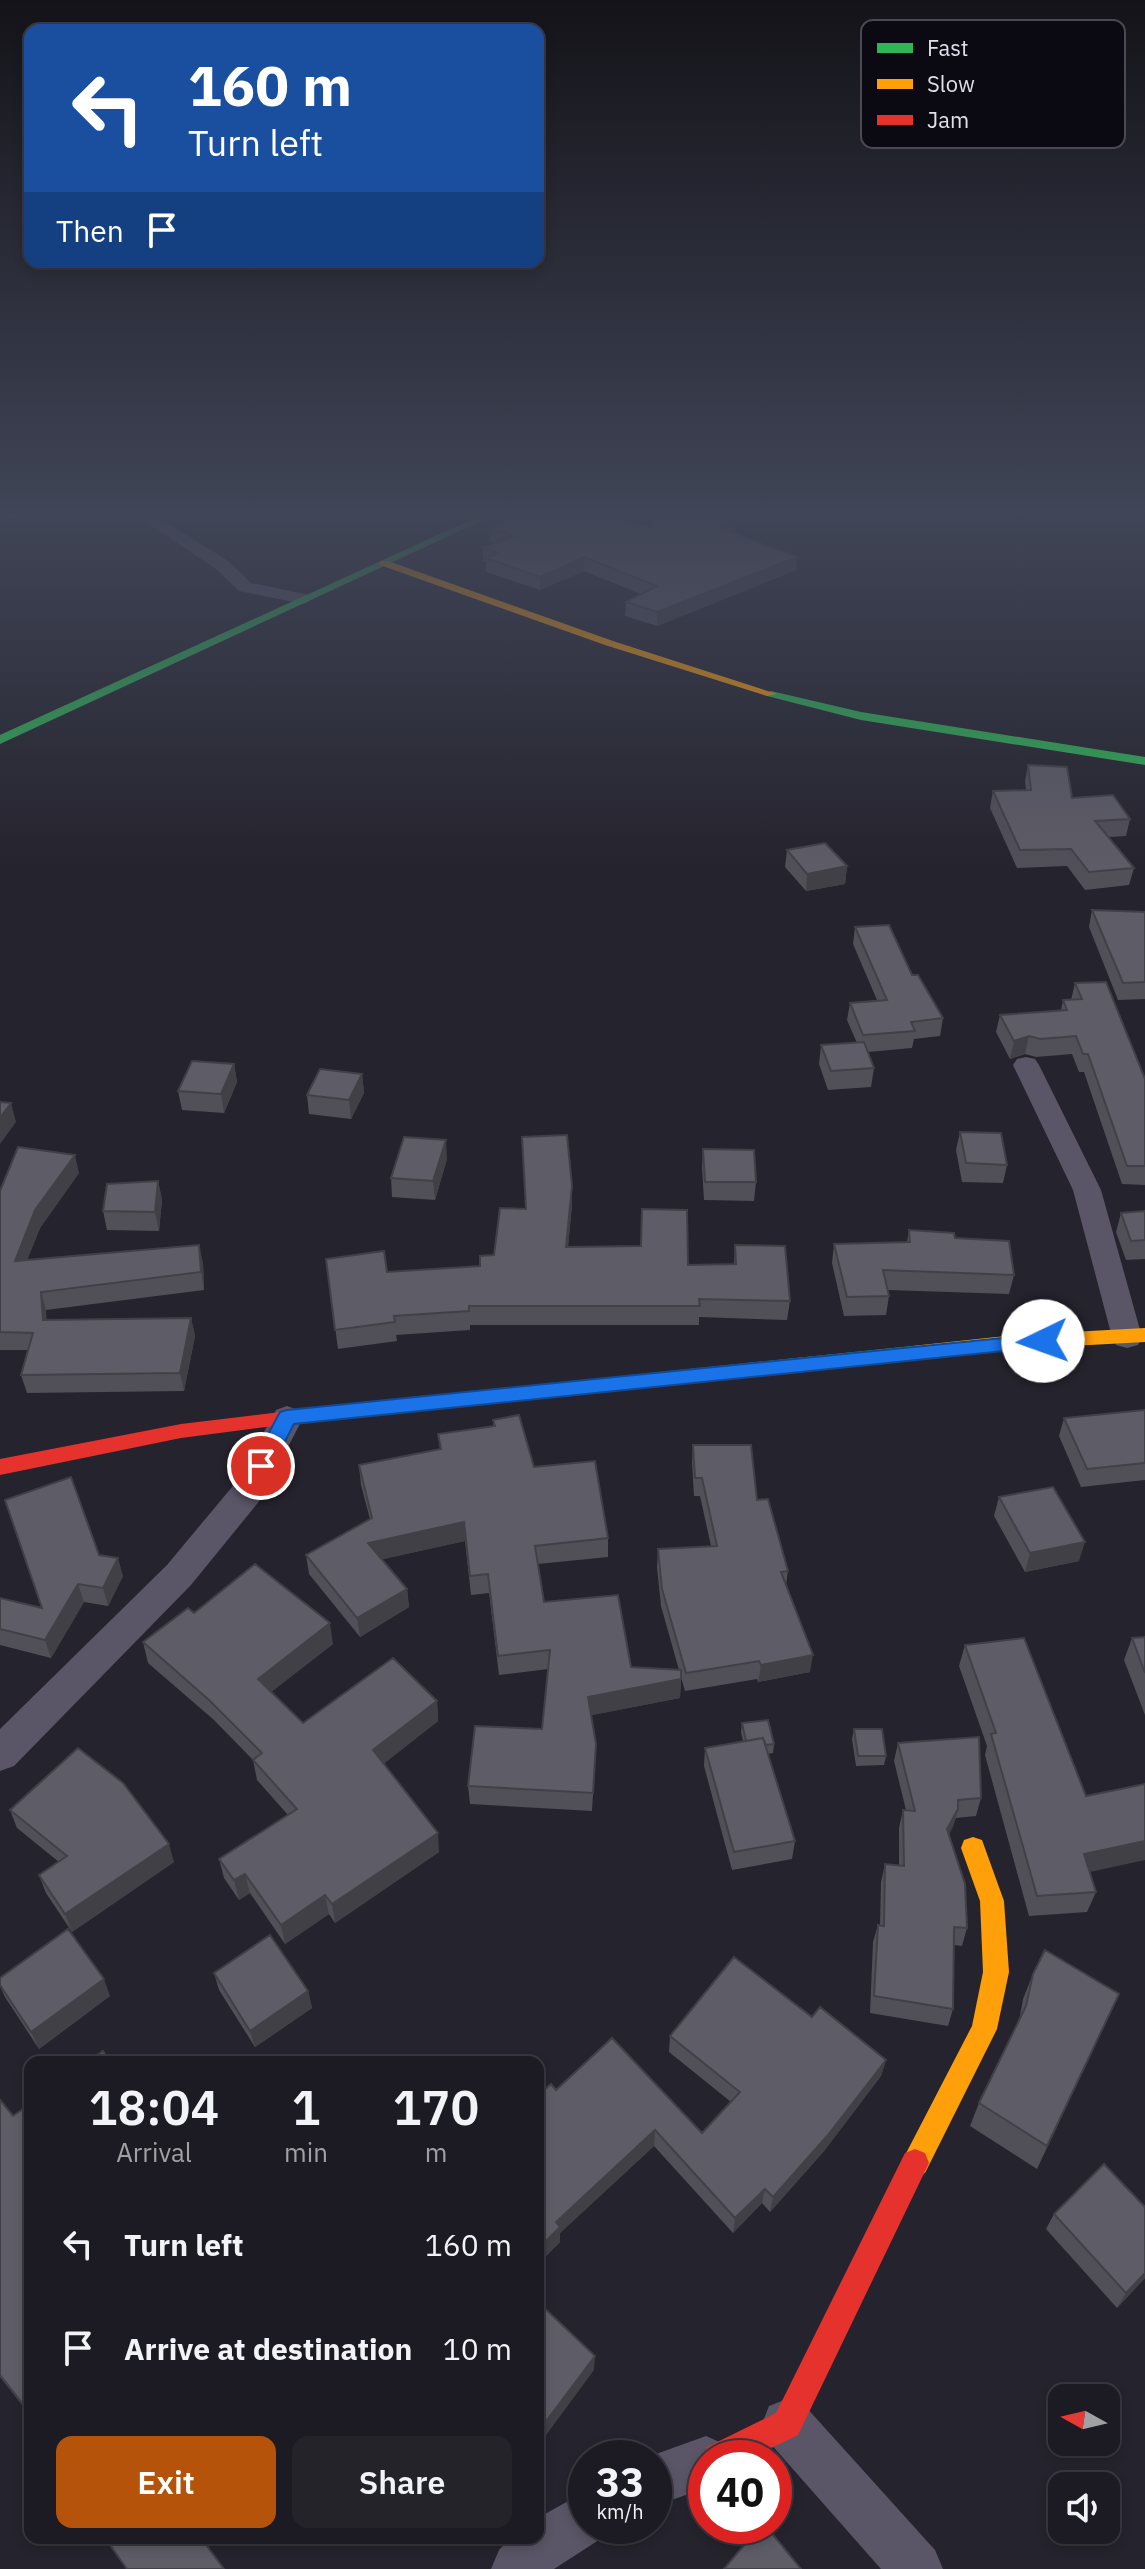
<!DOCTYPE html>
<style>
body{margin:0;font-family:"IBM Plex Sans",sans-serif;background:#25232a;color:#f1f3f6;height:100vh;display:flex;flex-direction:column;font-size:30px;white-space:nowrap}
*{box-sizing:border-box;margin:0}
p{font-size:26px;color:#a0a1a5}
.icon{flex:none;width:44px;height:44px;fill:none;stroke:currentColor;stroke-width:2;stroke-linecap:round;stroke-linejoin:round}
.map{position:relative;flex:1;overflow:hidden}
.drawer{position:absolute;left:24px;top:2056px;width:520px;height:488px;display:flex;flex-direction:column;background:#1c1a22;border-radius:16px;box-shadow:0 4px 12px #0003,0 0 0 2px #3a3840}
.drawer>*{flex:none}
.guide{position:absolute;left:24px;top:24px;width:520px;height:244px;border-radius:16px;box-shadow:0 4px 12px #0003,0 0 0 2px #3a3840;background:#1a4fa0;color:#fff;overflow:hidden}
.needle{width:52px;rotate:278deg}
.buttons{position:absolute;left:1048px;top:2384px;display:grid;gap:16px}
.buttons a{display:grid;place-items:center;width:72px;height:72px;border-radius:16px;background:#1c1a22;box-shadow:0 4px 12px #0003,0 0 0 2px #3a3840;font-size:40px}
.speed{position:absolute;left:568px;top:2440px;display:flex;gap:16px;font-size:40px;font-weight:700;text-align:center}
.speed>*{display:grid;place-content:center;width:104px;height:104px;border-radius:50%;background:#1c1a22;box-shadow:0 4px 12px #0003,0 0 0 2px #3a3840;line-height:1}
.speed small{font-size:20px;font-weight:400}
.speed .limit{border:12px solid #d22;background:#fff;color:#111}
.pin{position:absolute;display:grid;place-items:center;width:68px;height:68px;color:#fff;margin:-34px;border:4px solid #fff;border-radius:50%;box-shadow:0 2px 8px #0007}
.me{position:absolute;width:88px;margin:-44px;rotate:267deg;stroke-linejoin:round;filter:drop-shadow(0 0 6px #0008)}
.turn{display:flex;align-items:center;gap:28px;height:168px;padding:0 32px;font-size:36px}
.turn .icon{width:104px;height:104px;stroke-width:2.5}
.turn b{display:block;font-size:56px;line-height:68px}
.then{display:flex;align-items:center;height:76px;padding:0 32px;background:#0003;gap:16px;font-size:30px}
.eta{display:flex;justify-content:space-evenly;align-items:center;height:136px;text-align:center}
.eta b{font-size:48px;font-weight:600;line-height:56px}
.action{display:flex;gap:16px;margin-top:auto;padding:16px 32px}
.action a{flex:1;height:92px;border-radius:16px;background:#b45309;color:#fff;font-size:32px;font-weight:600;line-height:92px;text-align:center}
.action a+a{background:#25232a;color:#f1f3f6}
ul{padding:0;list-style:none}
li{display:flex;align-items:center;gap:24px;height:104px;padding:0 32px}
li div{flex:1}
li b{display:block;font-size:30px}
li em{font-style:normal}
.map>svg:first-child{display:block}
</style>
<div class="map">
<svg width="1145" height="2569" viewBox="0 0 1145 2569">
<rect width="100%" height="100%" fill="#25232d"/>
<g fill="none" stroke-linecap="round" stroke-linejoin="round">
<path fill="#5b5667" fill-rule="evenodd" d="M 0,511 L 32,511 L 30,514 L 0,520 Z
M 130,511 L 149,511 L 228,561 L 251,583 L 310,595 L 313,599 L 304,604 L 239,591 L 216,569 Z
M 1026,1057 L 1035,1059 L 1039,1065 L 1101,1190 L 1142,1337 L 1138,1345 L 1127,1348 L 1116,1345 L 1112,1337 L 1073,1190 L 1013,1065 L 1017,1059 Z
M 287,1406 L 298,1410 L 303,1418 L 261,1499 L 191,1585 L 14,1766 L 0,1771 L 0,1729 L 167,1565 L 237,1481 L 276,1410 Z
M 787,2399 L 805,2406 L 935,2550 L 943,2569 L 881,2569 L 769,2442 L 762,2424 L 769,2406 Z
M 706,2436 L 724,2444 L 730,2458 L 706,2458 L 706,2488 L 654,2506 L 654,2458 L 645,2458 Z
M 586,2491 L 586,2526 L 608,2526 L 605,2536 L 554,2569 L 491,2569 L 499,2550 L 510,2538 L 538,2538 L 538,2518 Z"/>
<path fill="#30b455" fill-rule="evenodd" d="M 490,511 L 503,511 L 0,744 L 0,735 Z
M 771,691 L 861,712 L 1145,757 L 1145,765 L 861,720 L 767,696 L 765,694 Z
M 912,1346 L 921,1353 L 912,1360 L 313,1422 L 306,1420 L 303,1415 L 306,1410 L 313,1408 Z"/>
<path fill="#ff9f0a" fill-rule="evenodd" d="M 380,561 L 388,561 L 613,641 L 777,694 L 767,696 L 605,645 L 380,565 Z
M 1145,1328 L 1145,1342 L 1015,1349 L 912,1360 L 903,1353 L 912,1346 L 1015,1335 Z
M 973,1837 L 982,1840 L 1004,1901 L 1009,1972 L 997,2029 L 925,2173 L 915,2177 L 905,2173 L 901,2163 L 972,2026 L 983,1972 L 980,1901 L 961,1848 L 964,1840 Z"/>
<path fill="#e5322d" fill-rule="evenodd" d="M 313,1408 L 320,1410 L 323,1415 L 320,1420 L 181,1438 L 0,1475 L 0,1459 L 181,1424 Z
M 915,2149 L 925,2153 L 929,2163 L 798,2435 L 751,2458 L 706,2458 L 706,2466 L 703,2458 L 707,2447 L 776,2413 L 905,2153 Z"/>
</g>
<path fill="#514f58" d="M 489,527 L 651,528 L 734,533 L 796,570 L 657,626 L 625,616 L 626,602 L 641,594 L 584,571 L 540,590 L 486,572 L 486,562 L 483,561 L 483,548 L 495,543 L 490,541 Z
M 1028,765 L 1072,798 L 1130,819 L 1126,836 L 1108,837 L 1134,868 L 1129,885 L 1085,890 L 1067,866 L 1017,868 L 990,808 L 993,791 L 1026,790 L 1025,781 Z
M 787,850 L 847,866 L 845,884 L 806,891 L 785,867 Z
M 1092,910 L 1145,912 L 1145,999 L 1118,1000 L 1089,927 Z
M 855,927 L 912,975 L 943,1018 L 940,1036 L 914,1039 L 912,1048 L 868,1052 L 874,1068 L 871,1087 L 828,1090 L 819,1064 L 821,1045 L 857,1043 L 847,1020 L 850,1003 L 877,1000 L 853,944 Z
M 1075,983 L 1145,1079 L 1145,1185 L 1122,1184 L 1084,1072 L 1079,1072 L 1072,1054 L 1036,1057 L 1025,1054 L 1010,1059 L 996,1032 L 1000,1015 L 1061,1010 L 1063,1000 L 1071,1000 Z
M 234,1064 L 237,1082 L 224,1113 L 182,1110 L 178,1091 Z
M 362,1074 L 364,1093 L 351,1119 L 309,1114 L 307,1095 Z
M 960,1132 L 1007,1165 L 1003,1183 L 962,1182 L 956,1150 Z
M 703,1149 L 756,1182 L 754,1201 L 704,1200 L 702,1168 Z
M 447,1159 L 435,1200 L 392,1197 L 391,1178 Z
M 79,1173 L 40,1228 L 27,1260 L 203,1263 L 204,1290 L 46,1310 L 46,1320 L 191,1318 L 195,1336 L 184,1391 L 27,1393 L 21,1375 L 28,1350 L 0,1350 L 0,1191 Z
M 158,1181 L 162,1200 L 159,1231 L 107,1230 L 103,1211 Z
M 572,1205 L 568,1247 L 688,1265 L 734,1264 L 735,1245 L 790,1301 L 787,1320 L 699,1317 L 699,1325 L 470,1325 L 470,1330 L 396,1335 L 397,1341 L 338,1349 L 326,1259 L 387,1272 L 480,1266 L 494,1255 L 525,1209 Z
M 1145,1211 L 1145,1259 L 1126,1260 L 1116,1232 L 1121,1213 Z
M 909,1230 L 955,1238 L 1014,1275 L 1009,1294 L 888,1290 L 889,1296 L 886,1315 L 844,1316 L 832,1263 L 834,1244 L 907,1242 Z
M 1145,1410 L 1145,1480 L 1081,1487 L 1059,1436 L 1064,1418 Z
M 493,1420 L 534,1467 L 608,1538 L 608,1557 L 538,1564 L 544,1602 L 631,1667 L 679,1670 L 661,1606 L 657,1567 L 658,1549 L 711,1546 L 700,1496 L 694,1496 L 692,1463 L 693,1445 L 757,1500 L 788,1571 L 786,1585 L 810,1672 L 758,1682 L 757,1679 L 685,1691 L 681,1677 L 680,1698 L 591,1715 L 595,1762 L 592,1811 L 470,1804 L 468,1786 L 542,1729 L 548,1669 L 499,1675 L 489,1593 L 471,1595 L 465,1541 L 382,1559 L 407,1589 L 409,1607 L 360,1637 L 309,1574 L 306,1555 L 370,1519 L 361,1485 L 359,1465 L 440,1449 L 438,1434 L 493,1426 Z
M 999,1497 L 1079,1561 L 1025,1572 L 994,1516 Z
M 99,1555 L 123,1576 L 108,1606 L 84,1602 L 51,1658 L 0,1645 L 0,1598 L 42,1608 Z
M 194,1613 L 333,1644 L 271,1692 L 303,1723 L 437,1701 L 438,1721 L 384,1763 L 439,1852 L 335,1923 L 329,1914 L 285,1944 L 250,1893 L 239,1900 L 224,1878 L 219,1859 L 288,1815 L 257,1780 L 253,1760 L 214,1720 L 148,1663 L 143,1642 Z
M 1145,1637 L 1145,1715 L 1124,1660 L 1132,1638 Z
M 965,1645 L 1089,1872 L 1096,1892 L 1087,1912 L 1029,1916 L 985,1755 L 987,1746 L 959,1666 Z
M 742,1723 L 774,1744 L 773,1753 L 768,1754 L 795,1841 L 792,1859 L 732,1870 L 704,1766 L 705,1748 L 743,1741 L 741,1732 Z
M 854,1729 L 886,1756 L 884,1765 L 856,1766 L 852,1739 Z
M 898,1743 L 981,1798 L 976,1816 L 956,1818 L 949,1834 L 967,1928 L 962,1946 L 954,1945 L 953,2009 L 948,2026 L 870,2013 L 873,1942 L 878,1925 L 880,1925 L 881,1882 L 885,1864 L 899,1866 L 899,1828 L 903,1810 L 906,1810 L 894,1761 Z
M 10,1810 L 174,1862 L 72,1932 L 46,1893 L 39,1875 L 59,1862 L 17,1828 Z
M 214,1973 L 308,1991 L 312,2008 L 255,2047 L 219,1990 Z
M 1033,1974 L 1119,1994 L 1037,2169 L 970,2126 L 979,2103 L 1019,2021 L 1023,1999 Z
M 0,1978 L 110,1996 L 39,2049 L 5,1997 L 0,1986 Z
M 812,2017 L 886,2060 L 881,2076 L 824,2151 L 770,2212 L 762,2203 L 733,2233 L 654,2146 L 560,2233 L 560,2242 L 538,2264 L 538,2095 L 556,2090 L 702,2133 L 731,2102 L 669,2052 L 670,2036 Z
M 0,2100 L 13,2116 L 30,2104 L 30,2415 L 0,2377 Z
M 1145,2207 L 1145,2278 L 1117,2308 L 1046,2229 L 1054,2214 Z"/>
<path fill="#424047" d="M 735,521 L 734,534 L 721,528 Z
M 584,557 L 584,571 L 540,590 L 540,577 Z
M 797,557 L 796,570 L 657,626 L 657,612 Z
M 847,866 L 845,884 L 806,891 L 807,874 Z
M 1029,1036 L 1025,1054 L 1010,1059 L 1014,1041 Z
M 234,1064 L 237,1082 L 224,1113 L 221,1094 Z
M 362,1074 L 364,1093 L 351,1119 L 349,1100 Z
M 11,1103 L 16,1122 L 0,1144 L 0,1118 Z
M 446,1140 L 447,1159 L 435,1200 L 433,1181 Z
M 75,1155 L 79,1173 L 40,1228 L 20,1278 L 15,1261 L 35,1210 Z
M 158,1181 L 162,1200 L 159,1231 L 155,1212 Z
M 572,1186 L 572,1205 L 566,1266 L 566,1247 Z
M 199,1245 L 203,1263 L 204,1290 L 201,1272 Z
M 41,1292 L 46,1310 L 48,1338 L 43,1320 Z
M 191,1318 L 195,1336 L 184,1391 L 180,1373 Z
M 464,1522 L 465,1541 L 371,1562 L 368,1543 Z
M 1085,1542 L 1079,1561 L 1025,1572 L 1030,1553 Z
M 118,1558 L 123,1576 L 108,1606 L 103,1588 Z
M 78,1584 L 84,1602 L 51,1658 L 45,1640 Z
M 407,1589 L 409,1607 L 360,1637 L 357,1618 Z
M 330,1623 L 333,1644 L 262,1699 L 258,1679 Z
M 813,1655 L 810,1672 L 758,1682 L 761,1665 Z
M 681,1679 L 680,1698 L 588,1716 L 588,1697 Z
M 437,1701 L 438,1721 L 376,1770 L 373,1750 Z
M 958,1809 L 953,1827 L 942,1847 L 947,1829 Z
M 438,1833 L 439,1852 L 335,1923 L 332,1904 Z
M 1145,1841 L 1145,1860 L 1076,1875 L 1084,1854 Z
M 169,1844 L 174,1862 L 72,1932 L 65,1914 Z
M 245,1874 L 250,1893 L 239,1900 L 234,1880 Z
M 325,1895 L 329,1914 L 285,1944 L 281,1925 Z
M 104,1979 L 110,1996 L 39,2049 L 31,2032 Z
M 308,1991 L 312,2008 L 255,2047 L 250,2031 Z
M 886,2060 L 881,2076 L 824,2151 L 770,2212 L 773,2197 Z
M 655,2130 L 654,2146 L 560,2233 L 560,2242 L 538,2264 L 538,2249 L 556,2222 Z
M 765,2189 L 762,2203 L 733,2233 L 735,2218 Z
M 1145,2273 L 1145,2278 L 1117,2308 L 1126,2293 Z
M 595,2356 L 594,2370 L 538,2446 L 538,2432 Z"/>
<path fill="#5e5c66" stroke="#424047" stroke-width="2" d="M 531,511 L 599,511 L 651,528 L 657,511 L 706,511 L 735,521 L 721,528 L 797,557 L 657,612 L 626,602 L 657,586 L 584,557 L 540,577 L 486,558 L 498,553 L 483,548 L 513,536 L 489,527 Z
M 1028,765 L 1067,767 L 1072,798 L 1113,795 L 1130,819 L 1095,821 L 1134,868 L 1089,872 L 1071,849 L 1020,850 L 993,791 L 1031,790 Z
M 825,843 L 847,866 L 807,874 L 787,850 Z
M 1092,910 L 1145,912 L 1145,982 L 1123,983 Z
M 889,925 L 912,975 L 918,975 L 943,1018 L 911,1022 L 915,1031 L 863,1035 L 850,1003 L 887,1000 L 855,927 Z
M 1106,982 L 1145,1079 L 1145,1166 L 1127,1166 L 1088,1054 L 1083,1054 L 1076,1036 L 1040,1039 L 1029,1036 L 1014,1041 L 1000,1015 L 1067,1010 L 1063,1000 L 1082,999 L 1075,983 Z
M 864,1042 L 874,1068 L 831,1071 L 821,1045 Z
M 192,1061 L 234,1064 L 221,1094 L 178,1091 Z
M 320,1069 L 362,1074 L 349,1100 L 307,1095 Z
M 0,1102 L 11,1103 L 0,1118 Z
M 960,1132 L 1001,1133 L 1007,1165 L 966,1163 Z
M 567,1135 L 572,1186 L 566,1247 L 641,1246 L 642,1209 L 687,1210 L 688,1265 L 736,1264 L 735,1245 L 785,1246 L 790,1301 L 699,1299 L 700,1306 L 469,1306 L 469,1311 L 394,1316 L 395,1322 L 335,1330 L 326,1259 L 384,1251 L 387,1272 L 480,1266 L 480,1256 L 494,1255 L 500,1208 L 526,1209 L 522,1137 Z
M 404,1137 L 446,1140 L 433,1181 L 391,1178 Z
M 18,1147 L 75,1155 L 35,1210 L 15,1261 L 199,1245 L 201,1272 L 41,1292 L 43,1320 L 191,1318 L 180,1373 L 21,1375 L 33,1333 L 0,1332 L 0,1191 Z
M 703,1149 L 754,1150 L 756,1182 L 705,1182 Z
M 158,1181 L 155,1212 L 103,1211 L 107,1184 Z
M 1145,1211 L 1145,1240 L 1131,1241 L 1121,1213 Z
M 909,1230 L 954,1233 L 955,1238 L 1009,1241 L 1014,1275 L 883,1270 L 889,1296 L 847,1297 L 834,1244 L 910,1242 Z
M 1145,1410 L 1145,1463 L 1087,1469 L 1064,1418 Z
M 519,1415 L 534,1467 L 595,1461 L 608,1538 L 535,1546 L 544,1602 L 618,1595 L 631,1667 L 681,1670 L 681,1679 L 588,1697 L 596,1744 L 593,1793 L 468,1786 L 475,1726 L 542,1729 L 550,1650 L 498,1656 L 488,1574 L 470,1576 L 464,1522 L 368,1543 L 407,1589 L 357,1618 L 306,1555 L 372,1518 L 359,1465 L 441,1449 L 438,1434 L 495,1426 L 493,1420 Z
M 693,1445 L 751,1445 L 757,1500 L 768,1499 L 788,1571 L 781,1572 L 813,1655 L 761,1665 L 759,1661 L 686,1673 L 662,1589 L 658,1549 L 717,1546 L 702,1478 L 695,1478 Z
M 71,1477 L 99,1555 L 118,1558 L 103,1588 L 78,1584 L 45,1640 L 0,1629 L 0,1598 L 42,1608 L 5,1500 Z
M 1053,1487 L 1085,1542 L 1030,1553 L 999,1497 Z
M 255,1564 L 330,1623 L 258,1679 L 303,1723 L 393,1658 L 437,1701 L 373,1750 L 438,1833 L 332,1904 L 325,1895 L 281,1925 L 245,1874 L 234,1880 L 219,1859 L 297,1809 L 253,1760 L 262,1753 L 209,1700 L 143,1642 L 188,1608 L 194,1613 Z
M 1145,1637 L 1145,1673 L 1132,1638 Z
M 1024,1638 L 1086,1796 L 1145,1784 L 1145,1841 L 1084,1854 L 1096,1892 L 1037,1896 L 991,1734 L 996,1733 L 965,1645 Z
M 768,1720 L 774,1744 L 766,1745 L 763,1738 L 746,1741 L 742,1723 Z
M 854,1729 L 882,1729 L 886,1756 L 858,1756 Z
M 979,1737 L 981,1798 L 958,1800 L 958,1809 L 947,1829 L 965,1884 L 967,1928 L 954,1927 L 953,2009 L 874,1996 L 878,1925 L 884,1926 L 885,1864 L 904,1866 L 903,1810 L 915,1811 L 898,1743 Z
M 763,1738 L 795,1841 L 734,1852 L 705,1748 Z
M 78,1748 L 123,1783 L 169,1844 L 65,1914 L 39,1875 L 67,1856 L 10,1810 Z
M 68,1929 L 104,1979 L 31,2032 L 0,1985 L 0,1978 Z
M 270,1935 L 308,1991 L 250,2031 L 214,1973 Z
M 1045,1950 L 1119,1994 L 1047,2146 L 979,2103 L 1026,2006 L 1033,1974 Z
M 734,1957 L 812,2017 L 820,2007 L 886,2060 L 828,2135 L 773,2197 L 765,2189 L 735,2218 L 655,2130 L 556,2222 L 560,2227 L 538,2249 L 538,2095 L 551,2084 L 556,2090 L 612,2038 L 702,2133 L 740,2092 L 670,2036 Z
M 103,2051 L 110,2062 L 88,2062 Z
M 0,2100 L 13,2116 L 30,2104 L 30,2413 L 0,2375 Z
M 1104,2164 L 1145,2207 L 1145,2273 L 1126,2293 L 1054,2214 Z
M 538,2302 L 595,2356 L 538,2432 Z
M 760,2526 L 766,2526 L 801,2569 L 724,2569 Z
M 105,2538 L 201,2538 L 224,2569 L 127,2569 Z"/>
<linearGradient id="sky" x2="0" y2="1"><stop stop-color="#141319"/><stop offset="0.59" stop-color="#404557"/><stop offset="1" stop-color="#404557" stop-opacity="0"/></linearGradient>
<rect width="1145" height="871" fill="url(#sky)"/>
<path fill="#1a73e8" stroke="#114b97" stroke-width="2" d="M 1043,1334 L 1052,1341 L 1043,1347 L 294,1424 L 269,1472 L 254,1472 L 251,1466 L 280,1412 L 287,1410 Z"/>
<rect x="861" y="20" width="264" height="128" rx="12" fill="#0b0912" stroke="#4c4954" stroke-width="2"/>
<rect x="877" y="43" width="36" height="10" fill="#30b455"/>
<rect x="877" y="79" width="36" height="10" fill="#ff9f0a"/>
<rect x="877" y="115" width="36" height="10" fill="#e5322d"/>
<g font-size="22" fill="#e2dfed">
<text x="927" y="56">Fast</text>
<text x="927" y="92">Slow</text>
<text x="927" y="128">Jam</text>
</g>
</svg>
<div class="buttons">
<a><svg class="needle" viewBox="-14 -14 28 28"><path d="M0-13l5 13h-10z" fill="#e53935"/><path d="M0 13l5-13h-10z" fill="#a0a1a5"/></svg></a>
<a><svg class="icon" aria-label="sound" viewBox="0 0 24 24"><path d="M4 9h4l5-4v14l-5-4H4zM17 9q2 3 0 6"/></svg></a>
</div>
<div class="speed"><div>33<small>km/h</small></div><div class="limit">40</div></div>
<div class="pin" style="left:261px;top:1466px;background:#d93025"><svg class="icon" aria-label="arrive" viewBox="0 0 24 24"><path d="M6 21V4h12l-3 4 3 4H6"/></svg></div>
<svg class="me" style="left:1043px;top:1341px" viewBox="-20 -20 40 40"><circle r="19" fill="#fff"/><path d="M0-13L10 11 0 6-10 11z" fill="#1a73e8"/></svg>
<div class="guide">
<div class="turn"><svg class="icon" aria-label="left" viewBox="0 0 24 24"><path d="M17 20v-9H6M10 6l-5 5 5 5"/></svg><div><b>160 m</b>Turn left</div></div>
<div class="then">Then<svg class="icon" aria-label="arrive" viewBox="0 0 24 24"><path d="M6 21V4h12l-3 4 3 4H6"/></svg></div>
</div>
<section class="drawer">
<div class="eta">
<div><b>18:04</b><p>Arrival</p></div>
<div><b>1</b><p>min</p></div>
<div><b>170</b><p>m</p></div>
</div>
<ul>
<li><svg class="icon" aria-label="left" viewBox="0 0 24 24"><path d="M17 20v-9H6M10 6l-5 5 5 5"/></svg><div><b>Turn left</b></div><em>160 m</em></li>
<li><svg class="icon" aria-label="arrive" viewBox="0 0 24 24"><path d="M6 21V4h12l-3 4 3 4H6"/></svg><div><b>Arrive at destination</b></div><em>10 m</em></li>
</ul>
<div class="action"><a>Exit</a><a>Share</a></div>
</section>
</div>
